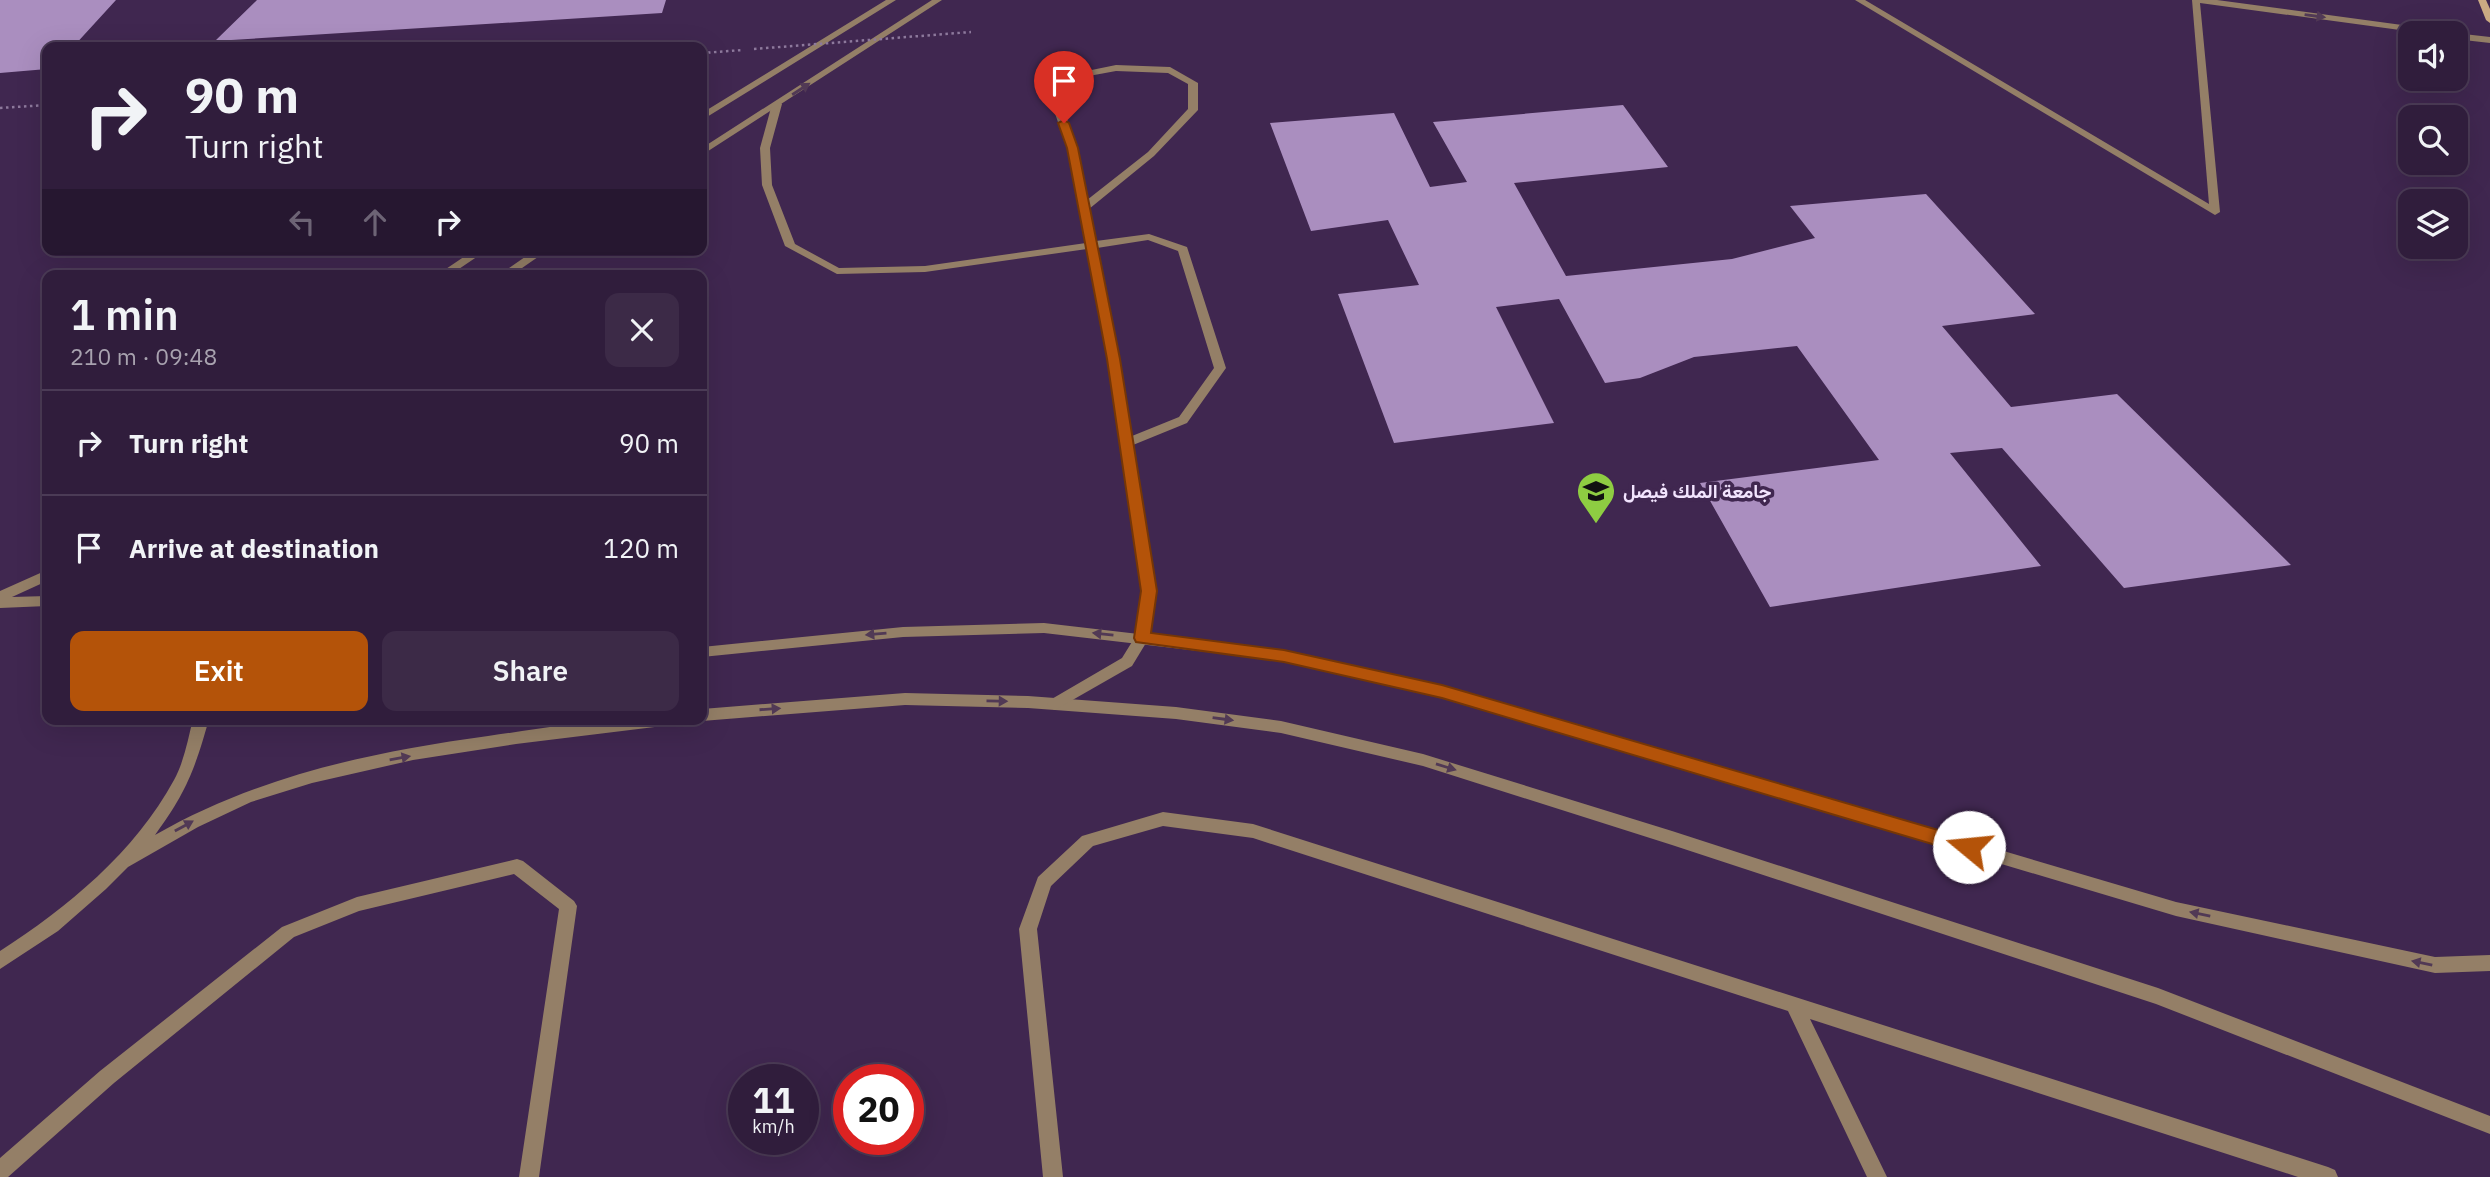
<!DOCTYPE html>
<meta charset="utf-8">
<style>
body{margin:0;font-family:"IBM Plex Sans",Vazirmatn,sans-serif;background:#3c2a47;color:#f1f3f6;height:100vh;display:flex;flex-direction:column;font-size:26px;white-space:nowrap}
*{box-sizing:border-box;margin:0}
p{font-size:23px;color:#a8a2af}
.icon{flex:none;width:38px;height:38px;fill:none;stroke:currentColor;stroke-width:2;stroke-linecap:round;stroke-linejoin:round}
.map{position:relative;flex:1;overflow:hidden}
.panel{position:absolute;left:42px;top:270px;width:665px;height:455px;display:flex;flex-direction:column;background:#301d3c;border-radius:14px;box-shadow:0 7px 28px #0002,0 0 0 2px #4b3b56}
.panel>*{flex:none}
.top-card{position:absolute;left:42px;top:42px;width:665px;height:214px;border-radius:14px;box-shadow:0 7px 28px #0002,0 0 0 2px #4b3b56;background:#301d3c;color:#f1f3f6;overflow:hidden}
.buttons{position:absolute;left:2398px;top:21px;display:grid;gap:14px}
.buttons a{display:grid;place-items:center;width:70px;height:70px;border-radius:14px;background:#301d3c;box-shadow:0 7px 28px #0002,0 0 0 2px #4b3b56;font-size:35px}
.speed{position:absolute;left:728px;top:1064px;display:flex;gap:14px;font-size:35px;font-weight:700;text-align:center}
.speed>*{display:grid;place-content:center;width:91px;height:91px;border-radius:50%;background:#301d3c;box-shadow:0 7px 28px #0002,0 0 0 2px #4b3b56;line-height:1}
.speed small{font-size:18px;font-weight:400}
.speed .limit{border:10px solid #d22;background:#fff;color:#111}
.pin{position:absolute;display:grid;place-items:center;width:60px;height:60px;color:#fff;margin:-72px -30px;border-radius:50% 50% 50% 0;rotate:-45deg;box-shadow:0 0 7px #0007}
.pin .icon{rotate:45deg}
.me{position:absolute;width:77px;margin:-38px;rotate:287deg;stroke-linejoin:round;filter:drop-shadow(0 0 5px #0008)}
.turn{display:flex;align-items:center;gap:24px;height:147px;padding:0 28px;font-size:32px}
.turn .icon{width:91px;height:91px;stroke-width:2.5}
.turn b{display:block;font-size:49px;line-height:60px}
.lanes{display:flex;align-items:center;height:66px;padding:0 28px;background:#0003;justify-content:center;gap:35px;direction:ltr}
.lanes .off{opacity:.35}
.round{display:grid;place-items:center;flex:none;width:74px;height:74px;border-radius:14px;background:#3c2a47}
.head{display:flex;align-items:center;justify-content:space-between;height:119px;padding:0 28px}
h1{font-size:42px;font-weight:600;line-height:52px}
.primary-button{display:flex;gap:14px;margin-top:auto;padding:14px 28px}
.primary-button a{flex:1;height:80px;border-radius:14px;background:#b45309;color:#fff;font-size:28px;font-weight:600;line-height:80px;text-align:center}
.primary-button a+a{background:#3c2a47;color:#f1f3f6}
ul{padding:0;list-style:none}
li{display:flex;align-items:center;gap:21px;height:105px;padding:0 28px;border-top:2px solid #4b3b56}
li div{flex:1}
li b{display:block;font-size:26px}
li em{font-style:normal}
.map>svg:first-child{display:block}
</style>
<div class="map">
<svg width="2490" height="1177" viewBox="0 0 2490 1177">
<rect width="100%" height="100%" fill="#402750"/>
<path fill="#aa8ebf" d="M 0,0 L 116,0 L 73,47 L 47,47 L 47,69 L 0,73 Z
M 257,0 L 666,0 L 662,13 L 215,41 Z
M 1623,105 L 1668,167 L 1514,183 L 1566,276 L 1732,259 L 1815,238 L 1790,206 L 1926,194 L 2035,314 L 1942,326 L 2011,407 L 2117,394 L 2291,565 L 2124,588 L 2002,448 L 1950,453 L 2041,566 L 1770,607 L 1700,483 L 1879,460 L 1797,346 L 1694,357 L 1640,378 L 1605,383 L 1559,299 L 1496,307 L 1554,423 L 1394,443 L 1338,294 L 1419,285 L 1388,220 L 1311,231 L 1270,123 L 1394,113 L 1430,187 L 1467,182 L 1433,122 Z"/>
<g fill="none" stroke-linecap="round" stroke-linejoin="round">
<path stroke="#8d799c" stroke-width="2.5" stroke-dasharray="2.5 3.5" stroke-linecap="butt" d="M 702,53 L 743,50
M 0,108 L 47,105"/>
<path fill="#947f67" fill-rule="evenodd" d="M 886,0 L 896,0 L 702,120 L 702,113 Z
M 932,0 L 942,0 L 702,155 L 702,148 Z
M 1855,0 L 1865,0 L 2209,204 L 2192,0 L 2217,0 L 2439,30 L 2443,33 L 2422,33 L 2200,3 L 2220,212 L 2215,215 Z
M 2455,33 L 2490,37 L 2490,43 L 2455,39 Z
M 474,250 L 487,250 L 450,275 L 437,275 Z
M 535,250 L 548,250 L 512,275 L 499,275 Z
M 47,570 L 47,581 L 12,597 L 47,596 L 47,606 L 0,608 L 0,591 Z
M 1044,623 L 1284,651 L 1442,685 L 2176,902 L 2435,957 L 2490,955 L 2490,971 L 2435,973 L 2176,916 L 1442,697 L 1284,661 L 1044,633 L 903,637 L 702,657 L 702,647 L 903,627 Z
M 905,693 L 1028,696 L 1176,707 L 1281,721 L 1423,754 L 1672,831 L 2158,988 L 2490,1116 L 2490,1134 L 2156,1004 L 1672,845 L 1423,766 L 1281,733 L 1176,719 L 1028,708 L 905,705 L 702,721 L 697,719 L 702,719 L 702,709 Z
M 193,719 L 209,719 C 195,769 186,793 155,835 C 258,776 371,752 488,736 C 532,730 576,722 620,719 C 639,718 659,719 678,719 L 676,723 L 671,725 L 516,744 L 413,760 L 312,783 L 251,802 L 198,827 L 128,867 L 106,889 L 58,931 L 0,969 L 0,951 C 67,908 135,852 174,780 C 184,762 188,739 193,719 Z
M 1163,812 L 1253,824 L 2328,1167 L 2335,1170 L 2338,1177 L 2298,1177 L 1810,1019 L 1887,1177 L 1867,1177 L 1788,1011 L 1253,838 L 1163,826 L 1093,846 L 1051,886 L 1037,929 L 1063,1177 L 1043,1177 L 1019,929 L 1038,877 L 1082,836 Z
M 517,859 L 523,861 L 574,901 L 577,906 L 539,1177 L 519,1177 L 559,909 L 514,874 L 359,911 L 294,937 L 114,1083 L 8,1177 L 0,1177 L 0,1158 L 100,1071 L 282,927 L 357,897 Z"/>
<path fill="#947f67" fill-rule="evenodd" d="M 1116,65 L 1170,67 L 1198,83 L 1198,110 L 1154,156 L 1089,209 L 1096,241 L 1149,234 L 1187,247 L 1226,368 L 1187,423 L 1133,445 L 1156,591 L 1149,638 L 1132,666 L 1055,710 L 1050,708 L 1047,704 L 1050,700 L 1122,658 L 1135,637 L 1142,591 L 1108,359 L 1087,249 L 925,272 L 837,274 L 785,246 L 762,185 L 760,148 L 772,104 L 780,102 L 782,104 L 770,148 L 772,185 L 795,244 L 839,268 L 925,266 L 1086,243 L 1067,148 L 1050,99 L 1072,74 ZM 1116,71 L 1168,73 L 1188,84 L 1188,109 L 1148,152 L 1087,200 L 1077,148 L 1060,99 L 1078,78 ZM 1148,240 L 1178,251 L 1214,368 L 1179,417 L 1132,436 L 1120,359 L 1097,248 Z"/>
<path fill="#cbaa83" fill-rule="evenodd" d="M 2478,0 L 2486,0 L 2490,9 L 2490,23 L 2486,20 Z"/>
<path stroke="#8d799c" stroke-width="2.5" stroke-dasharray="2.5 3.5" stroke-linecap="butt" d="M 754,49 L 971,32"/>
</g>
<defs><path id="oneway-solid" d="M-6-.8H1V-3.2L6.5 0L1 3.2V.8H-6Z" transform="scale(1.75)"/></defs>
<g fill="#513955">
<use href="#oneway-solid" transform="translate(2315 16) rotate(8)"/>
<use href="#oneway-solid" transform="translate(801 89) rotate(-33)"/>
<use href="#oneway-solid" transform="translate(876 634) rotate(175)"/>
<use href="#oneway-solid" transform="translate(1103 634) rotate(-174)"/>
<use href="#oneway-solid" transform="translate(997 701) rotate(1)"/>
<use href="#oneway-solid" transform="translate(770 709) rotate(-4)"/>
<use href="#oneway-solid" transform="translate(1223 719) rotate(8)"/>
<use href="#oneway-solid" transform="translate(400 758) rotate(-10)"/>
<use href="#oneway-solid" transform="translate(1446 767) rotate(17)"/>
<use href="#oneway-solid" transform="translate(184 826) rotate(-29)"/>
<use href="#oneway-solid" transform="translate(2200 914) rotate(-168)"/>
<use href="#oneway-solid" transform="translate(2422 963) rotate(-168)"/>
</g>
<path fill="#b45309" stroke="#753606" stroke-width="2" d="M 1064,120 L 1069,123 L 1078,148 L 1120,359 L 1157,591 L 1151,633 L 1284,650 L 1442,685 L 1969,839 L 1975,841 L 1978,847 L 1975,852 L 1969,855 L 1442,698 L 1284,662 L 1136,642 L 1134,638 L 1141,591 L 1107,359 L 1067,148 L 1058,123 Z"/>
<defs>
<symbol id="university-pin" viewBox="-11 -11 22 30"><path d="M0 17L-7.5 6A9.5 9.5 0 1 1 7.5 6Z" fill="#8ecd42" stroke="#402750"/><path d="M0-5L7-2L0 1L-7-2ZM-4 1L0 2.5L4 1V4Q0 6-4 4Z" fill="#111"/></symbol>
</defs>
<g fill-rule="evenodd">
<use href="#university-pin" x="1574" y="469" width="44" height="60"/>
</g>
<g text-anchor="middle" dominant-baseline="central" stroke-width="7" stroke-linejoin="round" paint-order="stroke">
<g font-size="19" font-weight="bold" fill="#f2e4fe" stroke="#402750" text-anchor="start">
<text x="1623" y="491">جامعة الملك فيصل</text>
</g>
</g>
</svg>
<div class="buttons">
<a><svg class="icon" aria-label="sound" viewBox="0 0 24 24"><path d="M4 9h4l5-4v14l-5-4H4zM17 9q2 3 0 6"/></svg></a>
<a><svg class="icon" aria-label="search" viewBox="0 0 24 24"><circle cx="10" cy="10" r="6"/><path d="M15 15l6 6"/></svg></a>
<a><svg class="icon" aria-label="layers" viewBox="0 0 24 24"><path d="M12 4l9 5-9 5-9-5zM3 14l9 5 9-5"/></svg></a>
</div>
<div class="speed"><div>11<small>km/h</small></div><div class="limit">20</div></div>
<div class="pin" style="left:1064px;top:123px;background:#d93025"><svg class="icon" aria-label="arrive" viewBox="0 0 24 24"><path d="M6 21V4h12l-3 4 3 4H6"/></svg></div>
<svg class="me" style="left:1969px;top:847px" viewBox="-20 -20 40 40"><circle r="19" fill="#fff"/><path d="M0-13L10 11 0 6-10 11z" fill="#b45309"/></svg>
<div class="top-card">
<div class="turn"><svg class="icon" aria-label="right" viewBox="0 0 24 24"><path d="M7 20v-9h11M14 6l5 5-5 5"/></svg><div><b>90 m</b>Turn right</div></div>
<div class="lanes"><svg class="icon off" aria-label="left" viewBox="0 0 24 24"><path d="M17 20v-9H6M10 6l-5 5 5 5"/></svg><svg class="icon off" aria-label="ahead" viewBox="0 0 24 24"><path d="M12 20V5M6 11l6-6 6 6"/></svg><svg class="icon" aria-label="right" viewBox="0 0 24 24"><path d="M7 20v-9h11M14 6l5 5-5 5"/></svg></div>
</div>
<section class="panel">
<div class="head"><div><h1>1 min</h1><p>210 m · 09:48</p></div><a class="round"><svg class="icon" aria-label="close" viewBox="0 0 24 24"><path d="M6 6l12 12M18 6L6 18"/></svg></a></div>
<ul>
<li><svg class="icon" aria-label="right" viewBox="0 0 24 24"><path d="M7 20v-9h11M14 6l5 5-5 5"/></svg><div><b>Turn right</b></div><em>90 m</em></li>
<li><svg class="icon" aria-label="arrive" viewBox="0 0 24 24"><path d="M6 21V4h12l-3 4 3 4H6"/></svg><div><b>Arrive at destination</b></div><em>120 m</em></li>
</ul>
<div class="primary-button"><a>Exit</a><a>Share</a></div>
</section>
</div>
